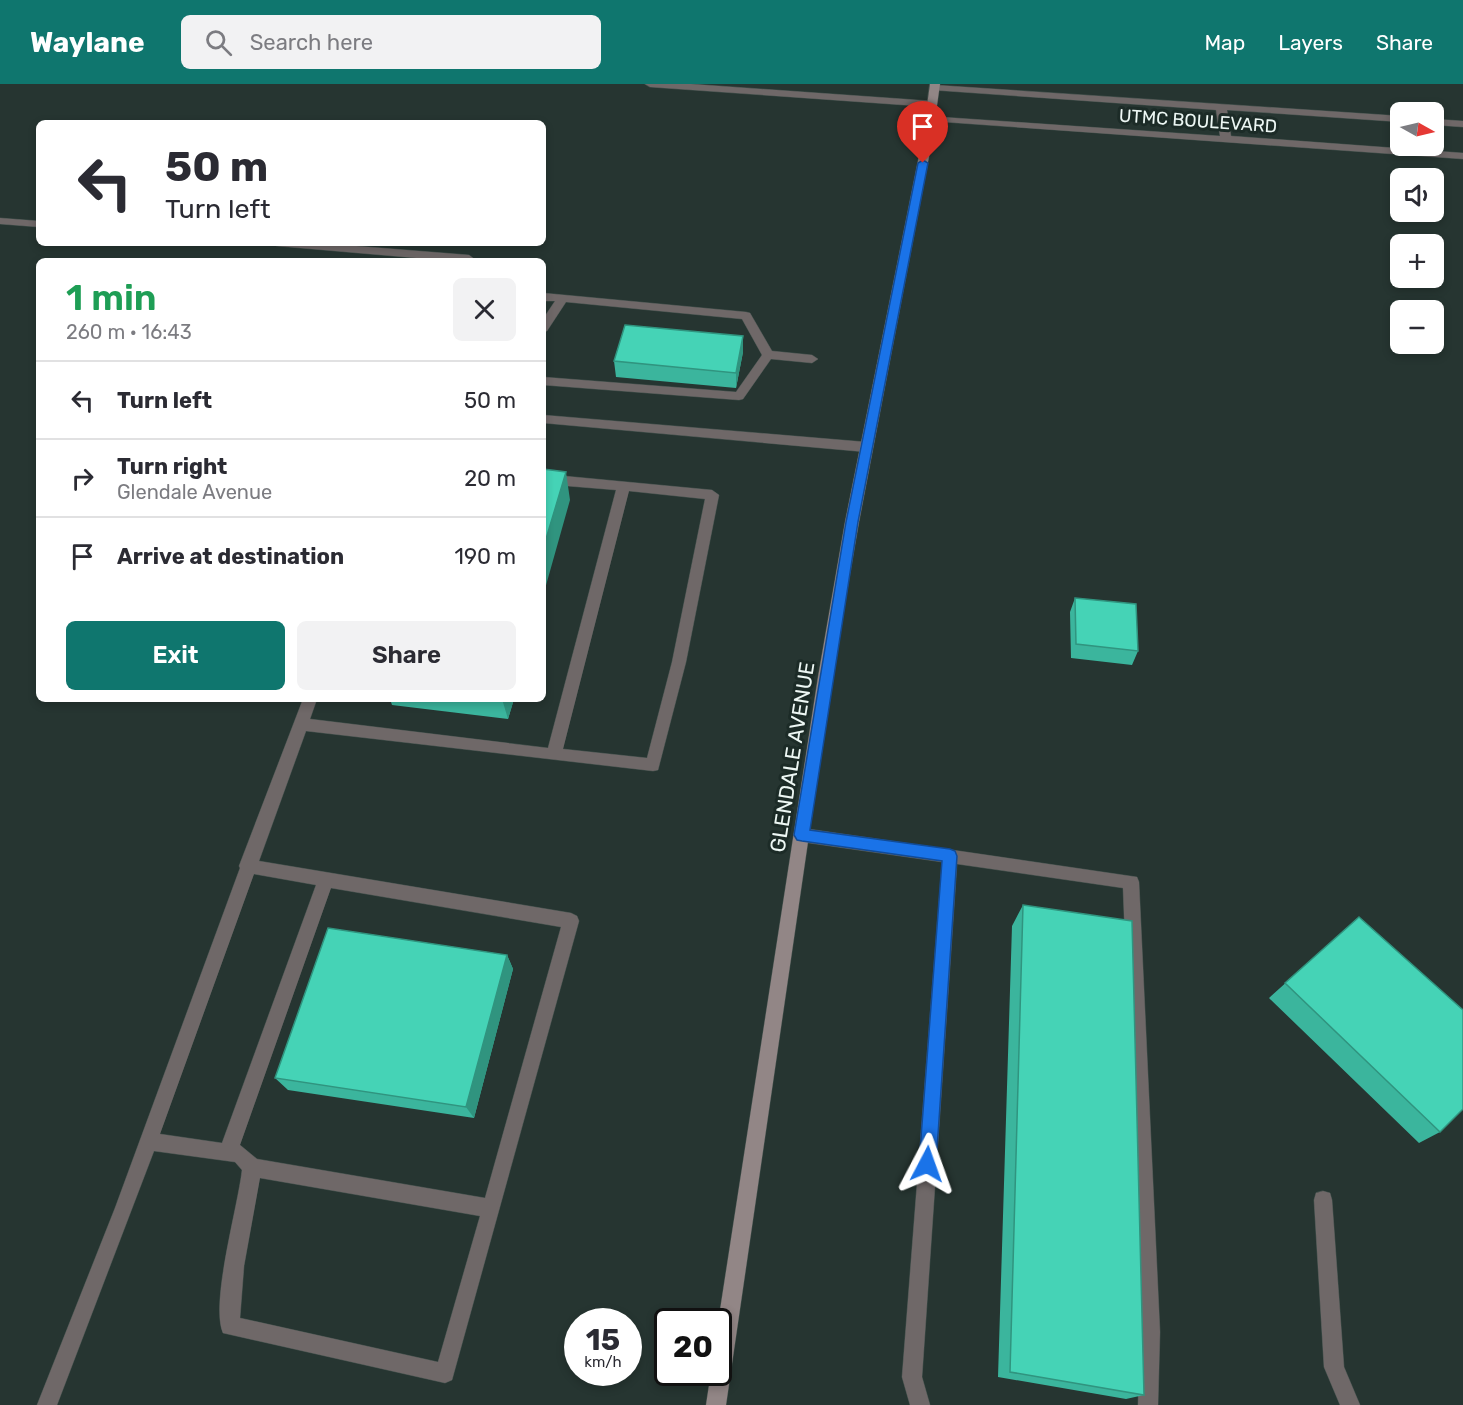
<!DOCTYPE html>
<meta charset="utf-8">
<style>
body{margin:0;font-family:Rubik,sans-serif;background:#f2f2f3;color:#2b2b33;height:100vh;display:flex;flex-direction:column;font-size:22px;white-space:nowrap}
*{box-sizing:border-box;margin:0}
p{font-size:20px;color:#7c7c81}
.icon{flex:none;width:33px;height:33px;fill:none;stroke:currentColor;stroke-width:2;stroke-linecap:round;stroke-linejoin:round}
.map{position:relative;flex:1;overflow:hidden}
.panel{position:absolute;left:36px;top:174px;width:510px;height:444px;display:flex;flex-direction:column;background:#fff;border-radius:9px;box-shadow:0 3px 9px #0003}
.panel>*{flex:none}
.hud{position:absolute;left:36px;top:36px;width:510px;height:126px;border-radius:9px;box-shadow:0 3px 9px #0003;background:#fff;color:#2b2b33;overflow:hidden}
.needle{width:39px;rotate:98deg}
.fabs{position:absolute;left:1390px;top:18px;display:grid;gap:12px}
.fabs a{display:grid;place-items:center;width:54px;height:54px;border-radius:9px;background:#fff;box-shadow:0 3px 9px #0003;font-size:30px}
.speed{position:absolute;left:564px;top:1224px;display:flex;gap:12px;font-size:30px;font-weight:700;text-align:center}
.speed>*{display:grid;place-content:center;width:78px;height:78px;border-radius:50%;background:#fff;box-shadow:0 3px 9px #0003;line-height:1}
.speed small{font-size:15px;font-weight:400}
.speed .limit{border:3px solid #111;border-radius:9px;background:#fff;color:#111}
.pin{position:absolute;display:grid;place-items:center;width:51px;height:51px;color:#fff;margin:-62px -26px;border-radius:50% 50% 50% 0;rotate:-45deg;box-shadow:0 0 6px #0007}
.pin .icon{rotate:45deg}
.me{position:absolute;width:66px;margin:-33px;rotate:4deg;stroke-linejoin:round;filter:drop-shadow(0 0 4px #0008)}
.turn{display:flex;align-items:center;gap:21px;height:126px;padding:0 30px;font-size:27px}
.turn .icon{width:78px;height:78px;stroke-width:2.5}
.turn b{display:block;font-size:42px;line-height:51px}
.round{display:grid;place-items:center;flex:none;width:63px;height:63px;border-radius:9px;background:#f2f2f3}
.headline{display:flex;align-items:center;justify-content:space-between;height:102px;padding:0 30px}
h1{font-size:36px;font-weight:600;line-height:45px;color:#1e9e55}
.cta{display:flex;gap:12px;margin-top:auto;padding:12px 30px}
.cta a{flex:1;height:69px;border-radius:9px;background:#0f766e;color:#fff;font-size:24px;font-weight:600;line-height:69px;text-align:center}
.cta a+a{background:#f2f2f3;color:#2b2b33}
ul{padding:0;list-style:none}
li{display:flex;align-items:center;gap:18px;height:78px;padding:0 30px;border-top:2px solid #e1e1e2}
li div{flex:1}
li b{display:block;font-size:22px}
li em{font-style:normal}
header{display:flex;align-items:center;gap:36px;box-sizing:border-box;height:84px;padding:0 30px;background:#0f766e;color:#fff}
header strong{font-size:28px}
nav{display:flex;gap:33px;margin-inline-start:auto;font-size:21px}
.search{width:420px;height:54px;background:#f2f2f3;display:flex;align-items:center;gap:15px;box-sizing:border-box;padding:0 21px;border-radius:9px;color:#7c7c81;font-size:22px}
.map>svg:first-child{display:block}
</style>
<header>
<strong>Waylane</strong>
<div class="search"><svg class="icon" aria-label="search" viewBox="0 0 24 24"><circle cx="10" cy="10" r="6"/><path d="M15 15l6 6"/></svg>Search here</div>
<nav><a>Map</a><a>Layers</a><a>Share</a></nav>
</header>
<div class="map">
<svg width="1463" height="1321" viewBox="0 0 1463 1321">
<rect width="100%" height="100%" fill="#263531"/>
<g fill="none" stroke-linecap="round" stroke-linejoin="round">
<defs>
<path id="service" d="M 0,134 L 39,137 L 39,143 L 0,140 Z
M 271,159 L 319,159 L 469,171 L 477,177 L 451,177 L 277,162 Z
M 543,209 L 746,228 L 750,229 L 772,267 L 812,271 L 818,275 L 812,279 L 771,275 L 743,315 L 739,316 L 543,301 L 543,293 L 736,308 L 762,271 L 742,235 L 566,218 L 547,247 L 543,248 L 543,235 L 555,217 L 543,217 Z
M 543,331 L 866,358 L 872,363 L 866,368 L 543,339 Z
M 543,390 L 712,406 L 719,411 L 686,578 L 658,686 L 653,687 L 306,647 L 259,777 L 571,829 L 577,832 L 579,837 L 452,1296 L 445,1299 L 223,1249 C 210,1219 238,1123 242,1086 L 235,1078 L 154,1067 L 57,1321 L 37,1321 L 115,1124 L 240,784 L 239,782 L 303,615 L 317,615 L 310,635 L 548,664 L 616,406 L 543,400 ZM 629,407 L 705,415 L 672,578 L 647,674 L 563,665 ZM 254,790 L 316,801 L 222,1059 L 160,1050 ZM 331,804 L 561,843 L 485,1114 L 257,1075 L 240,1061 ZM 260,1094 L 480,1132 L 438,1278 L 240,1234 L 244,1182 Z
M 802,744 L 1137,793 L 1139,798 L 1160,1248 L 1158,1321 L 1138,1321 L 1140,1248 L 1123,804 L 957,780 L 922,1293 L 930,1321 L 910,1321 L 902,1293 L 942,778 L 802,758 L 796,756 L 794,751 L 796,746 Z"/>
<path id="minor" d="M 645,0 L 691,0 L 932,17 L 937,20 L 932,23 L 650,3 Z
M 935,1 L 1401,32 L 1401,38 L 1227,26 L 1231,52 L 1463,69 L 1463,75 L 930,37 L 925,34 L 926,32 L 1220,52 L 1216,26 L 932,6 L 930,4 Z
M 1434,35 L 1463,37 L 1463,43 L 1434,41 Z
M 1323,1107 L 1330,1109 L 1332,1116 L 1344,1283 L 1360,1321 L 1340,1321 L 1324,1283 L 1314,1116 L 1316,1109 Z"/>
<path id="secondary" d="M 930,0 L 940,0 L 932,57 L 859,438 L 832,593 L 726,1321 L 706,1321 L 711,1288 L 718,1288 L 718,1239 L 818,593 L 845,438 L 922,57 Z"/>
</defs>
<use href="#service" stroke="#42504c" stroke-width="1"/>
<use href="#minor" stroke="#42504c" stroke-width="1"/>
<use href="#secondary" stroke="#42504c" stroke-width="1"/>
<use href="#service" fill="#6f6868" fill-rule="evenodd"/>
<use href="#minor" fill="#6f6868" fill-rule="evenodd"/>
<use href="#secondary" fill="#928686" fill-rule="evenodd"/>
</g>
<path fill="#3bb59d" d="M 743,252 L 743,268 L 736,304 L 616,293 L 614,277 Z
M 1075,514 L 1138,567 L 1132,581 L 1071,574 L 1070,528 Z
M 390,615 L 514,615 L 508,635 L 392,621 Z
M 1023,821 L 1144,1311 L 1126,1315 L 998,1293 L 1012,842 Z
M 1359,833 L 1440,1048 L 1419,1059 L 1269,914 Z
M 507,871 L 513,885 L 474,1034 L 288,1006 L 275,994 Z"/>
<path fill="#30947f" d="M 743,252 L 743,268 L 736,304 L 736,289 Z
M 566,388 L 570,416 L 543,512 L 543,465 Z
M 502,615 L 514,615 L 508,635 Z
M 507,871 L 513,885 L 474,1034 L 466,1023 Z"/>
<path fill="#45d3b6" stroke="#30947f" stroke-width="1.5" d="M 625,241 L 743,252 L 736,289 L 614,277 Z
M 543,385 L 566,388 L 543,465 Z
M 1075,514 L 1136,520 L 1138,567 L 1076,560 Z
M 1023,821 L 1132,837 L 1144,1311 L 1010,1288 Z
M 1359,833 L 1463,926 L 1463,1025 L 1440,1048 L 1285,899 Z
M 328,844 L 507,871 L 466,1023 L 275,994 Z"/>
<path fill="#1a73e8" stroke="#114b97" stroke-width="1.5" d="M 923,76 L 928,79 L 858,438 L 810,746 L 950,765 L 955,767 L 957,772 L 936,1080 L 933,1086 L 927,1088 L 922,1086 L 919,1080 L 942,777 L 802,757 L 797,756 L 794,751 L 846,438 L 918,79 Z"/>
<g text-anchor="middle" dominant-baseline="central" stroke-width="6" stroke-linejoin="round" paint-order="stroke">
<g font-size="18" fill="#edf7f4" stroke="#1c2b27">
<text transform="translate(1198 37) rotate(4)">UTMC BOULEVARD</text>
</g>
<g font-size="21" fill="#edf7f4" stroke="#1c2b27">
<text transform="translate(792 673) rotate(-81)">GLENDALE AVENUE</text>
</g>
</g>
</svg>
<div class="fabs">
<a><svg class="needle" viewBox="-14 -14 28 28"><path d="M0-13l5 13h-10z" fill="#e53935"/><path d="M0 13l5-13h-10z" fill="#7c7c81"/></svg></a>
<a><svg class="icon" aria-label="sound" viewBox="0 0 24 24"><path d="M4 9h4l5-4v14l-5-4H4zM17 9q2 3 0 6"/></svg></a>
<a>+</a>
<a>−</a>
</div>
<div class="speed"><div>15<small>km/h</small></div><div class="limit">20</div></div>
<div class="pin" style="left:923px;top:79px;background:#d93025"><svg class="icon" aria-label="arrive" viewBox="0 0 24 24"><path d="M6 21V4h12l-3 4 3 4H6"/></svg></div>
<svg class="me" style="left:927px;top:1080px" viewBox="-20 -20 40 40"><path d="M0-17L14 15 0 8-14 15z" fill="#1a73e8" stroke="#fff" stroke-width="4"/></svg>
<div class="hud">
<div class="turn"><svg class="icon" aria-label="left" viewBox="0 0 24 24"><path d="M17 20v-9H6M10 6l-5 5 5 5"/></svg><div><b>50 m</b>Turn left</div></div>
</div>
<section class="panel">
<div class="headline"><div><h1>1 min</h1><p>260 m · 16:43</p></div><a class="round"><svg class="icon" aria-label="close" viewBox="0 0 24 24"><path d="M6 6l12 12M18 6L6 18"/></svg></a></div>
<ul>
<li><svg class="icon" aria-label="left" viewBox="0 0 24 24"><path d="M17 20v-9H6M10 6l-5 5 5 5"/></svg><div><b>Turn left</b></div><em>50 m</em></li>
<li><svg class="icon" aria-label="right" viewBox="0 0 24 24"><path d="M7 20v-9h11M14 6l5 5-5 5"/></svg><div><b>Turn right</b><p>Glendale Avenue</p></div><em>20 m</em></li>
<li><svg class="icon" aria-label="arrive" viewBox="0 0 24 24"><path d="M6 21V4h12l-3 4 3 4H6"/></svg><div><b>Arrive at destination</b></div><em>190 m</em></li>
</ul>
<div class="cta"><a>Exit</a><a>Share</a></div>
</section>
</div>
